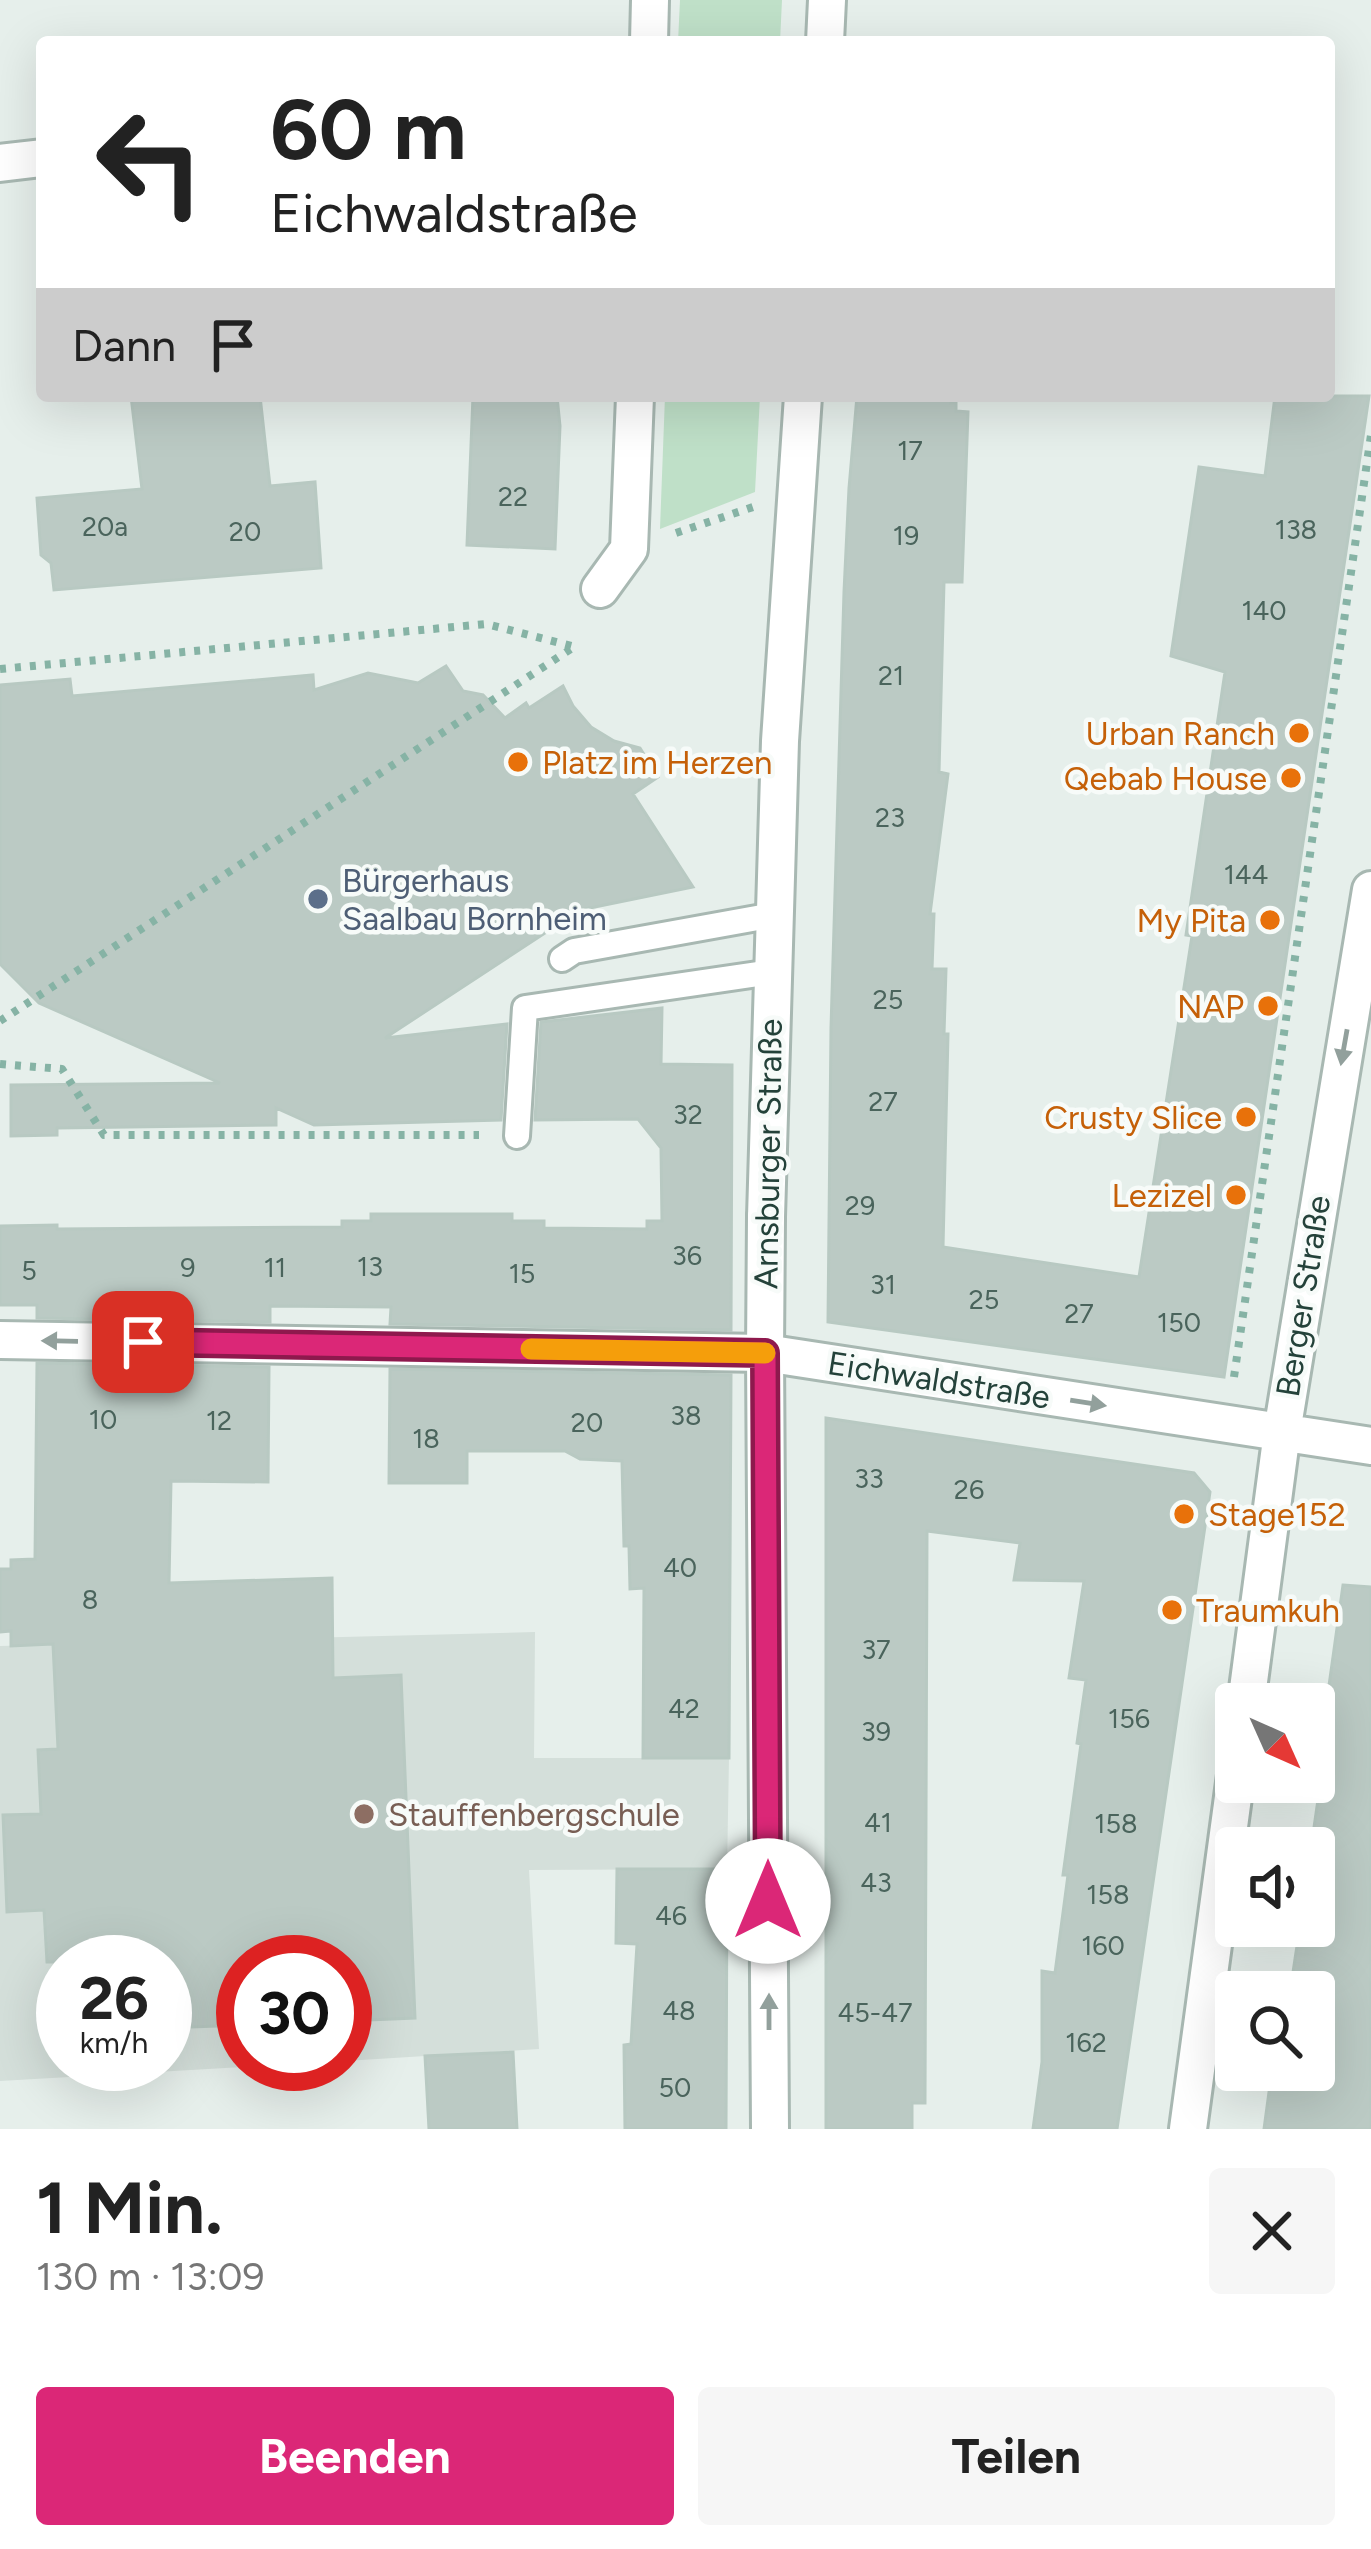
<!DOCTYPE html>
<html lang="de">
<meta charset="utf-8">
<style>
body{margin:0;font-family:Figtree,sans-serif;background:#f6f6f6;color:#222;height:100vh;display:flex;flex-direction:column;font-size:45px;white-space:nowrap}
*{box-sizing:border-box;margin:0}
p{font-size:39px;color:#767676}
.icon{flex:none;width:66px;height:66px;fill:none;stroke:currentColor;stroke-width:2;stroke-linecap:round;stroke-linejoin:round}
.map{position:relative;height:2129px;overflow:hidden}
.sheet{display:flex;flex-direction:column;background:#fff;flex:1}
.sheet>*{flex:none}
.banner{position:absolute;left:36px;top:36px;width:1299px;height:366px;border-radius:12px;box-shadow:0 12px 48px #0002;background:#fff;color:#222;overflow:hidden}
.needle{width:78px;rotate:135deg}
.buttons{position:absolute;left:1215px;top:1683px;display:grid;gap:24px}
.buttons a{display:grid;place-items:center;width:120px;height:120px;border-radius:12px;background:#fff;box-shadow:0 12px 48px #0002;font-size:60px}
.speed{position:absolute;left:36px;top:1935px;display:flex;gap:24px;font-size:60px;font-weight:700;text-align:center}
.speed>*{display:grid;place-content:center;width:156px;height:156px;border-radius:50%;background:#fff;box-shadow:0 12px 48px #0002;line-height:1}
.speed small{font-size:30px;font-weight:400}
.speed .limit{border:18px solid #d22;background:#fff;color:#111}
.pin{position:absolute;display:grid;place-items:center;width:102px;height:102px;color:#fff;margin:-51px;border-radius:24px;box-shadow:0 6px 18px #0006}
.me{position:absolute;width:132px;margin:-66px;rotate:0deg;stroke-linejoin:round;filter:drop-shadow(0 0 9px #0008)}
.turn{display:flex;align-items:center;gap:42px;height:252px;padding:0 36px;font-size:54px}
.turn .icon{width:156px;height:156px;stroke-width:2.5}
.turn b{display:block;font-size:84px;line-height:102px}
.then{display:flex;align-items:center;height:114px;padding:0 36px;background:#0003;gap:24px;font-size:45px}
.round{display:grid;place-items:center;flex:none;width:126px;height:126px;border-radius:12px;background:#f6f6f6}
.overview{display:flex;align-items:center;justify-content:space-between;height:204px;padding:0 36px}
h1{font-size:72px;font-weight:700;line-height:90px}
.primary-button{display:flex;gap:24px;margin-top:auto;padding:24px 36px}
.primary-button a{flex:1;height:138px;border-radius:12px;background:#db2777;color:#fff;font-size:48px;font-weight:700;line-height:138px;text-align:center}
.primary-button a+a{background:#f6f6f6;color:#222}
.map>svg:first-child{display:block}
</style>
<div class="map">
<svg width="1371" height="2129" viewBox="0 0 1371 2129">
<rect width="100%" height="100%" fill="#e6efeb"/>
<path fill="#d4dfda" fill-rule="evenodd" d="M 535,1632 L 534,1758 L 729,1758 L 727,1869 L 529,1870 L 539,2049 L 345,2061 L 345,1962 L 243,1962 L 243,2064 L 295,2064 L 0,2081 L 0,1646 ZM 63,1962 L 165,1962 L 165,2064 L 63,2064 Z"/>
<path fill="#bfe0c8" d="M 680,0 L 782,0 L 780,42 L 678,42 Z
M 665,396 L 760,396 L 755,492 L 660,529 Z"/>
<path fill="#bbcac4" stroke="#b8c9c2" stroke-width="3" d="M 131,396 L 260,396 L 270,486 L 315,482 L 321,568 L 54,590 L 51,563 L 41,555 L 37,498 L 142,489 Z
M 473,396 L 557,396 L 560,426 L 555,549 L 467,545 Z
M 857,396 L 952,396 L 951,403 L 956,403 L 956,411 L 968,412 L 962,582 L 944,582 L 939,772 L 948,774 L 930,914 L 934,914 L 932,969 L 946,969 L 944,1034 L 948,1034 L 943,1247 L 1139,1277 L 1192,936 L 1186,935 L 1225,672 L 1171,656 L 1199,467 L 1265,476 L 1275,396 L 1369,396 L 1224,1377 L 828,1322 L 831,1028 L 844,592 L 849,488 Z
M 446,666 L 463,691 L 483,695 L 505,718 L 526,703 L 529,708 L 563,686 L 573,706 L 591,727 L 614,741 L 640,748 L 658,777 L 633,794 L 693,887 L 580,910 L 385,1038 L 507,1024 L 501,1120 L 314,1125 L 276,1108 L 276,1125 L 57,1128 L 57,1135 L 11,1136 L 11,1085 L 220,1083 L 39,1003 L 0,964 L 0,685 L 70,679 L 72,696 L 313,675 L 314,690 L 368,673 L 418,683 Z
M 662,1008 L 661,1064 L 732,1065 L 731,1330 L 390,1324 L 391,1307 L 270,1306 L 270,1322 L 37,1318 L 37,1305 L 0,1305 L 0,1226 L 57,1225 L 57,1229 L 342,1227 L 342,1221 L 371,1221 L 371,1214 L 512,1214 L 512,1221 L 544,1221 L 544,1228 L 647,1229 L 647,1221 L 662,1221 L 661,1148 L 638,1119 L 535,1120 L 541,1022 Z
M 37,1363 L 269,1367 L 268,1482 L 171,1481 L 169,1583 L 332,1578 L 333,1678 L 401,1675 L 415,2018 L 345,2021 L 345,1962 L 243,1962 L 243,2025 L 165,2028 L 165,1962 L 47,1962 L 44,1910 L 7,1912 L 3,1815 L 41,1814 L 38,1750 L 58,1749 L 53,1644 L 11,1646 L 11,1631 L 0,1632 L 0,1569 L 11,1569 L 11,1560 L 35,1559 Z
M 390,1369 L 731,1375 L 729,1758 L 643,1758 L 644,1588 L 630,1589 L 629,1546 L 624,1546 L 622,1461 L 580,1459 L 565,1451 L 467,1451 L 467,1483 L 389,1483 Z
M 826,1418 L 1194,1473 L 1210,1492 L 1117,2129 L 1033,2129 L 1042,2062 L 1042,1971 L 1055,1973 L 1068,1875 L 1063,1875 L 1081,1744 L 1077,1743 L 1086,1680 L 1069,1678 L 1084,1581 L 1014,1580 L 1020,1543 L 927,1531 L 925,2103 L 912,2103 L 912,2129 L 826,2129 Z
M 1343,1585 L 1371,1587 L 1371,2129 L 1264,2129 L 1272,2070 L 1314,2070 L 1314,1992 L 1290,1992 L 1300,1926 L 1314,1926 L 1314,1848 L 1311,1848 L 1320,1786 L 1315,1786 Z
M 617,1869 L 727,1869 L 726,2129 L 625,2129 L 624,2045 L 631,2044 L 637,1944 L 616,1943 Z
M 513,2052 L 517,2129 L 429,2129 L 425,2056 Z"/>
<g fill="none" stroke-linecap="round" stroke-linejoin="round">
<defs>
<path id="service" d="M 562,959 L 574,951 L 774,915
M 517,1136 L 525,1008 L 772,972"/>
<path id="pedestrian" d="M 765,1353 L 766,1217"/>
<path id="minor" d="M 649,42 L 650,0
M 825,42 L 827,0
M 0,163 L 42,158
M 600,589 L 629,549 L 635,396
M 766,1217 L 780,741 L 803,396
M 0,1340 L 765,1353 L 1371,1446
M 765,1353 L 770,2129
M 1246,1704 L 1282,1432 L 1371,890
M 1188,2129 L 1236,1775"/>
</defs>
<use href="#service" stroke="#a8b8b2" stroke-width="30"/>
<use href="#pedestrian" stroke="#a8b8b2" stroke-width="42"/>
<use href="#minor" stroke="#a8b8b2" stroke-width="42"/>
<path stroke="#86b3a5" stroke-width="8" stroke-dasharray="6 9" stroke-linecap="butt" d="M 676,533 L 753,507
M 0,669 L 486,624 L 572,646
M 0,1021 L 574,647
M 0,1064 L 62,1069 L 104,1135 L 479,1135
M 1234,1377 L 1371,435"/>
<use href="#service" stroke="#fff" stroke-width="24"/>
<use href="#pedestrian" stroke="#fff" stroke-width="36"/>
<use href="#minor" stroke="#fff" stroke-width="36"/>
</g>
<defs><path id="oneway-solid" d="M-6-.8H1V-3.2L6.5 0L1 3.2V.8H-6Z" transform="scale(3)"/></defs>
<g fill="#92a09c">
<use href="#oneway-solid" transform="translate(1344 1047) rotate(100)"/>
<use href="#oneway-solid" transform="translate(60 1341) rotate(-179)"/>
<use href="#oneway-solid" transform="translate(1088 1403) rotate(9)"/>
<use href="#oneway-solid" transform="translate(769 2012) rotate(-90)"/>
</g>
<g fill="none" stroke-linecap="round" stroke-linejoin="round">
<defs>
<path id="route" d="M 143,1342 L 765,1353 L 768,1901"/>
</defs>
<use href="#route" stroke="#8e194d" stroke-width="30"/>
<use href="#route" stroke="#db2777" stroke-width="21"/>
<path stroke="#f59e0b" stroke-width="21" d="M 531,1349 L 765,1353"/>
</g>
<g fill="#e8710a" stroke="#f7fbf9" stroke-width="4.5">
<circle cx="1299" cy="733" r="12"/>
<circle cx="518" cy="762" r="12"/>
<circle cx="1291" cy="778" r="12"/>
<circle cx="1270" cy="920" r="12"/>
<circle cx="1268" cy="1006" r="12"/>
<circle cx="1246" cy="1117" r="12"/>
<circle cx="1236" cy="1195" r="12"/>
<circle cx="1184" cy="1514" r="12"/>
<circle cx="1172" cy="1610" r="12"/>
</g>
<circle fill="#5c6f8a" stroke="#f7fbf9" stroke-width="4.5" cx="318" cy="899" r="12"/>
<circle fill="#8d6e63" stroke="#f7fbf9" stroke-width="4.5" cx="364" cy="1814" r="12"/>
<g text-anchor="middle" dominant-baseline="central" stroke-width="9" stroke-linejoin="round" paint-order="stroke">
<g font-size="27" fill="#4a645c">
<text x="910" y="450">17</text>
<text x="513" y="496">22</text>
<text x="105" y="526">20a</text>
<text x="1296" y="529">138</text>
<text x="245" y="531">20</text>
<text x="906" y="535">19</text>
<text x="1264" y="610">140</text>
<text x="891" y="675">21</text>
<text x="890" y="817">23</text>
<text x="1246" y="874">144</text>
<text x="888" y="999">25</text>
<text x="883" y="1101">27</text>
<text x="688" y="1114">32</text>
<text x="860" y="1205">29</text>
<text x="687" y="1255">36</text>
<text x="370" y="1266">13</text>
<text x="188" y="1267">9</text>
<text x="275" y="1267">11</text>
<text x="29" y="1270">5</text>
<text x="522" y="1273">15</text>
<text x="883" y="1284">31</text>
<text x="984" y="1299">25</text>
<text x="1079" y="1313">27</text>
<text x="1179" y="1322">150</text>
<text x="686" y="1415">38</text>
<text x="103" y="1419">10</text>
<text x="219" y="1420">12</text>
<text x="587" y="1422">20</text>
<text x="426" y="1438">18</text>
<text x="869" y="1478">33</text>
<text x="969" y="1489">26</text>
<text x="680" y="1567">40</text>
<text x="90" y="1599">8</text>
<text x="876" y="1649">37</text>
<text x="684" y="1708">42</text>
<text x="1129" y="1718">156</text>
<text x="876" y="1731">39</text>
<text x="878" y="1822">41</text>
<text x="1116" y="1823">158</text>
<text x="876" y="1882">43</text>
<text x="1108" y="1894">158</text>
<text x="671" y="1915">46</text>
<text x="1103" y="1945">160</text>
<text x="679" y="2010">48</text>
<text x="875" y="2012">45-47</text>
<text x="1086" y="2042">162</text>
<text x="675" y="2087">50</text>
</g>
<g font-size="33" fill="#c56008" stroke="#f7fbf9" text-anchor="end">
<text x="1275" y="733">Urban Ranch</text>
<text x="542" y="762" text-anchor="start">Platz im Herzen</text>
<text x="1267" y="778">Qebab House</text>
<text x="1246" y="920">My Pita</text>
<text x="1244" y="1006">NAP</text>
<text x="1222" y="1117">Crusty Slice</text>
<text x="1212" y="1195">Lezizel</text>
<text x="1208" y="1514" text-anchor="start">Stage152</text>
<text x="1196" y="1610" text-anchor="start">Traumkuh</text>
</g>
<g font-size="33" fill="#4e5e75" stroke="#f7fbf9" text-anchor="start">
<text x="342" y="880">Bürgerhaus<tspan x="342" dy="38">Saalbau Bornheim</tspan></text>
</g>
<g font-size="33" fill="#24423a" stroke="#f7fbf9">
<text transform="translate(768 1154) rotate(-89)">Arnsburger Straße</text>
<text transform="translate(1303 1296) rotate(-81)">Berger Straße</text>
<text transform="translate(939 1380) rotate(9)">Eichwaldstraße</text>
</g>
<g font-size="33" fill="#785e54" stroke="#f7fbf9" text-anchor="start">
<text x="388" y="1814">Stauffenbergschule</text>
</g>
</g>
</svg>
<div class="buttons">
<a><svg class="needle" viewBox="-14 -14 28 28"><path d="M0-13l5 13h-10z" fill="#e53935"/><path d="M0 13l5-13h-10z" fill="#767676"/></svg></a>
<a><svg class="icon" aria-label="sound" viewBox="0 0 24 24"><path d="M4 9h4l5-4v14l-5-4H4zM17 9q2 3 0 6"/></svg></a>
<a><svg class="icon" aria-label="search" viewBox="0 0 24 24"><circle cx="10" cy="10" r="6"/><path d="M15 15l6 6"/></svg></a>
</div>
<div class="speed"><div>26<small>km/h</small></div><div class="limit">30</div></div>
<div class="pin" style="left:143px;top:1342px;background:#d93025"><svg class="icon" aria-label="arrive" viewBox="0 0 24 24"><path d="M6 21V4h12l-3 4 3 4H6"/></svg></div>
<svg class="me" style="left:768px;top:1901px" viewBox="-20 -20 40 40"><circle r="19" fill="#fff"/><path d="M0-13L10 11 0 6-10 11z" fill="#db2777"/></svg>
<div class="banner">
<div class="turn"><svg class="icon" aria-label="left" viewBox="0 0 24 24"><path d="M17 20v-9H6M10 6l-5 5 5 5"/></svg><div><b>60 m</b>Eichwaldstraße</div></div>
<div class="then">Dann<svg class="icon" aria-label="arrive" viewBox="0 0 24 24"><path d="M6 21V4h12l-3 4 3 4H6"/></svg></div>
</div>
</div>
<section class="sheet">
<div class="overview"><div><h1>1 Min.</h1><p>130 m · 13:09</p></div><a class="round"><svg class="icon" aria-label="close" viewBox="0 0 24 24"><path d="M6 6l12 12M18 6L6 18"/></svg></a></div>
<div class="primary-button"><a>Beenden</a><a>Teilen</a></div>
</section>
